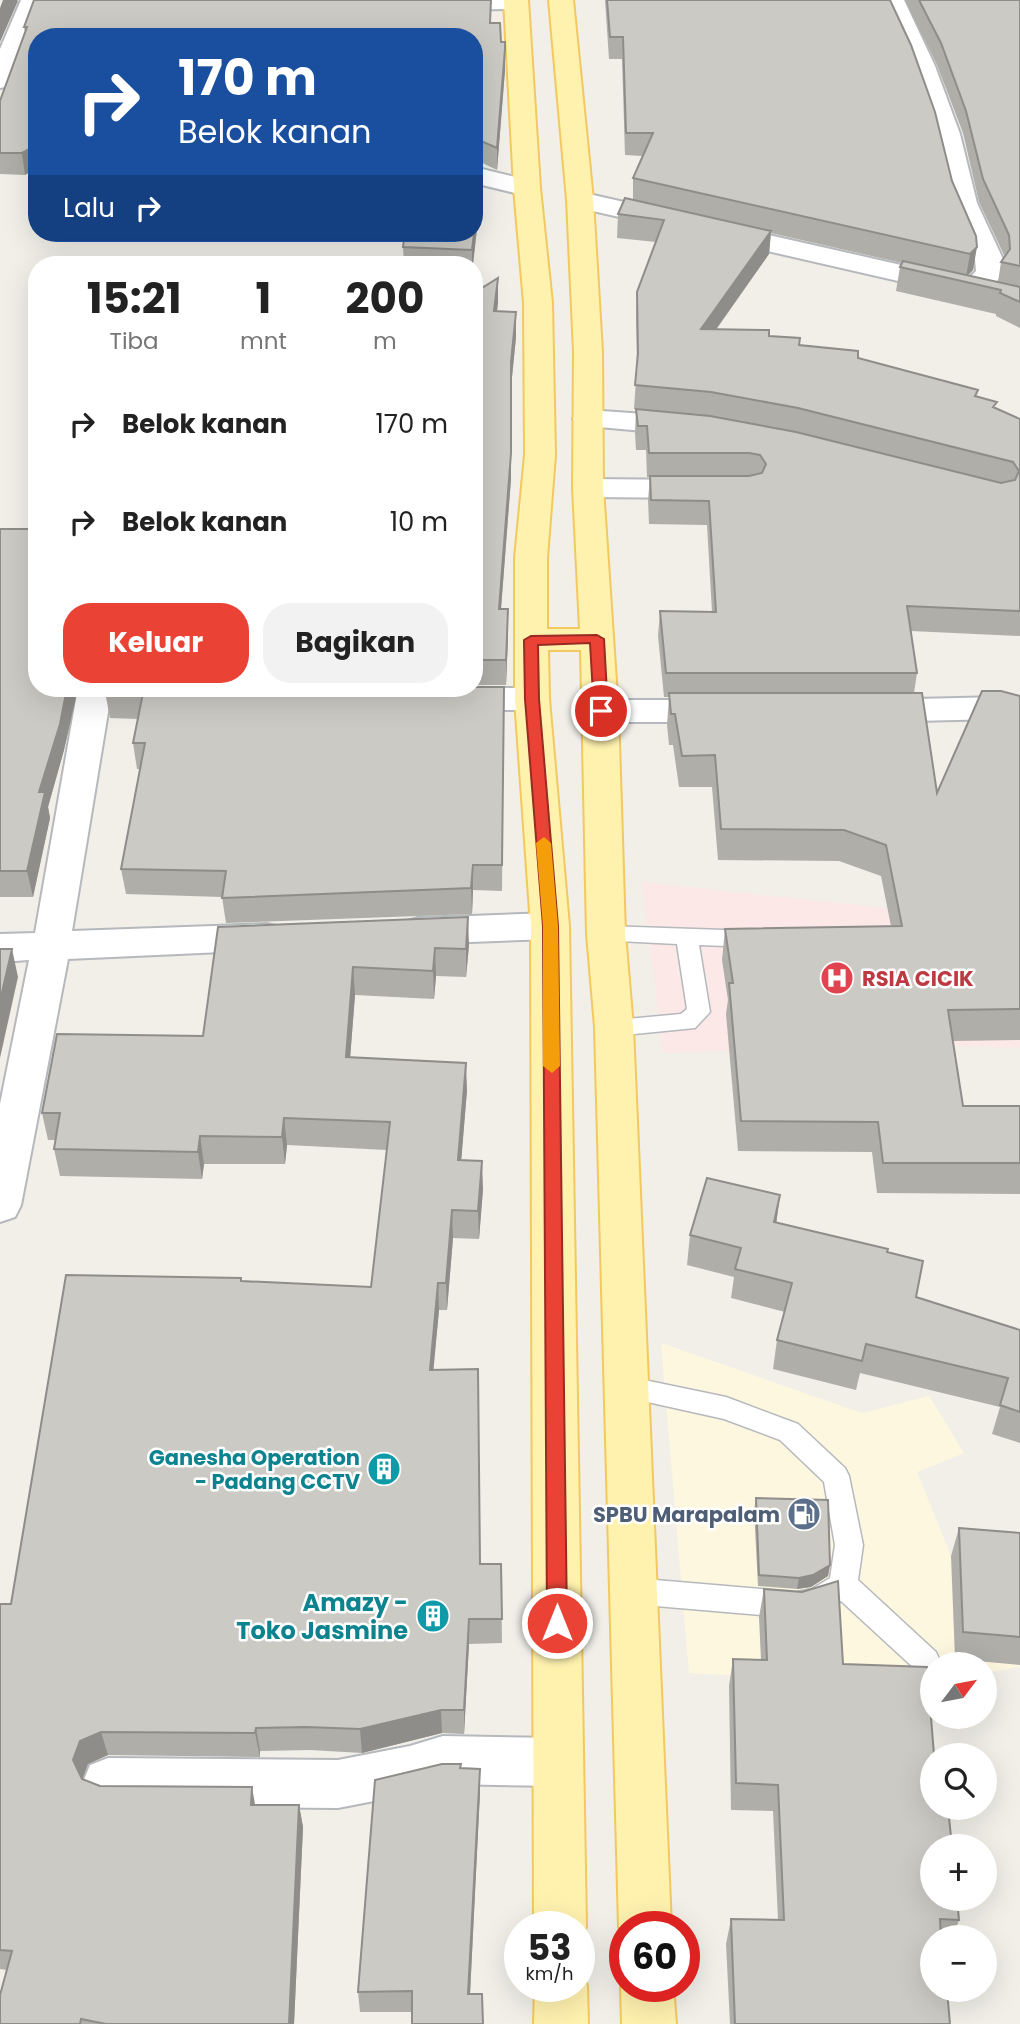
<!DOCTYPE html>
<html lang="id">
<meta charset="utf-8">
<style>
body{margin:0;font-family:Poppins,sans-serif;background:#f2f2f2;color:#222;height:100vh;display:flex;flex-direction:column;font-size:26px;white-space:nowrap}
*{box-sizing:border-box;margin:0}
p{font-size:23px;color:#767676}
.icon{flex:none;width:38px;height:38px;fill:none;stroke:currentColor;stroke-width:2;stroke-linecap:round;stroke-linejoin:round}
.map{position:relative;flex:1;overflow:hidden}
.side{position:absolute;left:28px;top:256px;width:455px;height:441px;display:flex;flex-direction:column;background:#fff;border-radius:28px;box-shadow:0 7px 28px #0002}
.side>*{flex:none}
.hud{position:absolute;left:28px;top:28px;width:455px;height:214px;border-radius:28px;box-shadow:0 7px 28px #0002;background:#1a4fa0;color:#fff;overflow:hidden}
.needle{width:46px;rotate:58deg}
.buttons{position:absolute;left:920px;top:1652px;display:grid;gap:14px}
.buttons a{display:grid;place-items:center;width:77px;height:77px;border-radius:50%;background:#fff;box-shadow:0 7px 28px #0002;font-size:35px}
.speed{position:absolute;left:504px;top:1911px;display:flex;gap:14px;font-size:35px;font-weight:700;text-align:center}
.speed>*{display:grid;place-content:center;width:91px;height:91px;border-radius:50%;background:#fff;box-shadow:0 7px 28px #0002;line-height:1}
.speed small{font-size:18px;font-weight:400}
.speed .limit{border:10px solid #d22;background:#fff;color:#111}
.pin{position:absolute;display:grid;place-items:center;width:60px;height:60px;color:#fff;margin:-30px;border:4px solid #fff;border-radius:50%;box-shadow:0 2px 7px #0007}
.me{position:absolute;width:77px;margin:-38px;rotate:0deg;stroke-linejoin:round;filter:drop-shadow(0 0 5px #0008)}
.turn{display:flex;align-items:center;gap:24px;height:147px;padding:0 35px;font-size:32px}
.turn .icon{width:91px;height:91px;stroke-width:2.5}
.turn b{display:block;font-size:49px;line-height:60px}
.then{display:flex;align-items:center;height:66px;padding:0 35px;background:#0003;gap:14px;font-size:26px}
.eta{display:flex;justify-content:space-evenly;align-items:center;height:119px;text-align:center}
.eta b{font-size:42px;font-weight:700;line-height:49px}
.button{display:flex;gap:14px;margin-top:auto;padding:14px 35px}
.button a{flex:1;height:80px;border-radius:28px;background:#ea4335;color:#fff;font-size:28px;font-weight:700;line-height:80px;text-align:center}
.button a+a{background:#f2f2f2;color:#222}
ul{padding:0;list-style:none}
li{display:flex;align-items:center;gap:21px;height:98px;padding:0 35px}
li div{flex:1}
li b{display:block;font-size:26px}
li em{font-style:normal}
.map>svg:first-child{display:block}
</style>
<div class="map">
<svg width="1020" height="2024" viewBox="0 0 1020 2024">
<rect width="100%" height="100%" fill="#f1efe8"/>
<path fill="#fef7e0" d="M 661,1343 L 862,1413 L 929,1396 L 964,1453 L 917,1472 L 951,1556 L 1020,1562 L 1020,1667 L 985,1673 L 985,1664 L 933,1664 L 933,1682 L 915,1685 L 689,1673 Z"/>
<path fill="#fce8e6" d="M 642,882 L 887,908 L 1020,907 L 1020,1047 L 884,1046 L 663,1053 Z"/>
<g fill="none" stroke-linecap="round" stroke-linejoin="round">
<defs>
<path id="service" d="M 606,926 L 753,931 L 761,933 L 764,939 L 761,945 L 753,947 L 699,945 L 710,1012 L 695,1028 L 614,1036 L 606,1033 L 603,1027 L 606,1021 L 681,1014 L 687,1009 L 677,944 L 598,940 L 595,934 L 598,928 Z
M 625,1376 L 726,1397 L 798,1424 L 845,1468 L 849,1476 L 863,1545 L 858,1580 L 936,1652 L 940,1661 L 939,1664 L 933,1664 L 933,1672 L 926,1674 L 916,1670 L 841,1601 L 828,1609 L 797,1618 L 632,1604 L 622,1600 L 618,1591 L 622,1582 L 632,1578 L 797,1592 L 812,1589 L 830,1578 L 835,1545 L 824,1482 L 780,1440 L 724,1419 L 616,1395 L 612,1387 L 616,1379 Z"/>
<path id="minor" d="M 21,0 L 52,0 L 39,9 L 12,81 L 9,86 L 0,88 L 0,49 Z
M 428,0 L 526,0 L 528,2 L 524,7 L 516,9 L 438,10 L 430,8 L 426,3 Z
M 880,0 L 904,0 L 935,66 L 960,134 L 977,203 L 1003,259 L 1004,271 L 993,287 L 1020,293 L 1020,309 L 580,208 L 571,206 L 567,200 L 571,194 L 580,192 L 967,280 L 976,271 L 975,259 L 951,203 L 934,134 L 911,66 Z
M 474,167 L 536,182 L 540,188 L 536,194 L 527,196 L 474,183 Z
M 588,410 L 687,417 L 698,420 L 702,426 L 698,432 L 687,435 L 577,425 L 573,419 L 577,413 Z
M 588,479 L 701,480 L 712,482 L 716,489 L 712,496 L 701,498 L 588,497 L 577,495 L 573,488 L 577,481 Z
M 78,688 L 112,688 L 72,931 L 267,924 L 280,927 L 286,937 L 280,947 L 267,950 L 68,959 L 21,1205 L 15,1217 L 0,1222 L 0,1104 L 29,960 L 0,962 L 0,934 L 35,933 Z
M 454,688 L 532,688 L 544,691 L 549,699 L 544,707 L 532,710 L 454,710 L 442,707 L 437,699 L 442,691 Z
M 1001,697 L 1020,702 L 1020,725 L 999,719 L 872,722 L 860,719 L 855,711 L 860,703 L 872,700 Z
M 601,700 L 721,700 L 733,703 L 738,711 L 733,719 L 721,722 L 601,722 L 589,719 L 584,711 L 589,703 Z
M 550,913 L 563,917 L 569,926 L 563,935 L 550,939 L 418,944 L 405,940 L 399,931 L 405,922 L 418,918 Z
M 443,1736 L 558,1738 L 576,1745 L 583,1762 L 576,1779 L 558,1786 L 443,1784 L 410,1794 L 338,1808 L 108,1806 L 90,1799 L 83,1782 L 90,1765 L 108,1758 L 338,1760 L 410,1746 Z"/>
<path id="primary" d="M 504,0 L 528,0 L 540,188 L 552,303 L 555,455 L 547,558 L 547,629 L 580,629 L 573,488 L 574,352 L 567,200 L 549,0 L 573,0 L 593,200 L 602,352 L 603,488 L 618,711 L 625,934 L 633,1027 L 671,1927 L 625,1927 L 625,1941 L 619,1927 L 595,1027 L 587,934 L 581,650 L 548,650 L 549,699 L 569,926 L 586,1927 L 579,1943 L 579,1927 L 534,1927 L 531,926 L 515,699 L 515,558 L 525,455 L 524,303 L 514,188 Z
M 579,1967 L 587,1986 L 588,2024 L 534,2024 L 535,1986 L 579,1986 Z
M 625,1976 L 625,1986 L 673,1986 L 676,2024 L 622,2024 L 621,1986 Z"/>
</defs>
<use href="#service" stroke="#b5b8bc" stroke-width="3"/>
<use href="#minor" stroke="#b5b8bc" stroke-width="4"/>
<use href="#primary" stroke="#f2c960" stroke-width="4"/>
<use href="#service" fill="#fff" fill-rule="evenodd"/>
<use href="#minor" fill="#fff" fill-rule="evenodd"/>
<use href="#primary" fill="#fff2af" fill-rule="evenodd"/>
</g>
<path fill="#afaea9" d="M 605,0 L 890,0 L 952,181 L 976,236 L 973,270 L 968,275 L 998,282 L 1001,262 L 1005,257 L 979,202 L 963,133 L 937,65 L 905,0 L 1020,0 L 1020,328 L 996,316 L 996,314 L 896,291 L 900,267 L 902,263 L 771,233 L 769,254 L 716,330 L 769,336 L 799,345 L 858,358 L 977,397 L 996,408 L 1020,419 L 1020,636 L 911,631 L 917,673 L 914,693 L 937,793 L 1020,696 L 1020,1040 L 953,1041 L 963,1106 L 1020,1106 L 1020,1194 L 877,1193 L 872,1152 L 738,1151 L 726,1014 L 728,1000 L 722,960 L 725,929 L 891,926 L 881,876 L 839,861 L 718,860 L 712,787 L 679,787 L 673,745 L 669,745 L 667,725 L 669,697 L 664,697 L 658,636 L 660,611 L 712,612 L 707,525 L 649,524 L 648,500 L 650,477 L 647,477 L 646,450 L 636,450 L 635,433 L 636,409 L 634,409 L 637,365 L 636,316 L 637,292 L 656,242 L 617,238 L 618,214 L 633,199 L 633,178 L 643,156 L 625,155 L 622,59 L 609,59 Z
M 491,23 L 505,49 L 505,70 L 497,170 L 474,159 L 474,37 L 37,37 L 25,175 L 0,174 L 0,101 L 25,33 L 24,27 Z
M 479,211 L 473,264 L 404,264 L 403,247 Z
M 474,293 L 498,302 L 497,311 L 516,337 L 511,387 L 511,479 L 501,609 L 508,609 L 508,635 L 506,685 L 474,685 Z
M 0,529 L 37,688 L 78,688 L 64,750 L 48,807 L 50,818 L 33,897 L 0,897 Z
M 504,687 L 502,891 L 473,890 L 472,914 L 226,923 L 222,897 L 126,894 L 121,869 L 140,769 L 137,769 L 133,743 L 138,719 L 110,718 L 105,692 Z
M 218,927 L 469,945 L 466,977 L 436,976 L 434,999 L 355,995 L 350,1058 L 467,1090 L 461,1160 L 483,1189 L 479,1239 L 453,1238 L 447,1310 L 439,1310 L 433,1370 L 480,1564 L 501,1564 L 502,1643 L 469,1644 L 464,1734 L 442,1733 L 362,1753 L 310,1750 L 260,1751 L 260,1757 L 108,1755 L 88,1764 L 82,1779 L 100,1786 L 255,1805 L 299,1805 L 303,1827 L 294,2024 L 0,2024 L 7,1970 L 0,1969 L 0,1604 L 11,1604 L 241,1278 L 242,1281 L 371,1287 L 387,1150 L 287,1145 L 285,1164 L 204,1164 L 202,1179 L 60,1176 L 54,1149 L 55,1140 L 48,1140 L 42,1113 L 203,1036 Z
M 780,1195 L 776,1223 L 887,1252 L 916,1297 L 1020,1330 L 1020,1443 L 992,1434 L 1000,1407 L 860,1373 L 856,1390 L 773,1369 L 777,1340 L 785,1312 L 731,1298 L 734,1277 L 687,1265 L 690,1235 Z
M 756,1498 L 830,1565 L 828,1576 L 811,1587 L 797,1589 L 758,1586 L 754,1510 Z
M 959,1528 L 1020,1533 L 1020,1665 L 955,1659 L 951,1556 Z
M 764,1589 L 843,1664 L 933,1808 L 959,1920 L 953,1937 L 933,1937 L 950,2024 L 730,2024 L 726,1944 L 731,1919 L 778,1920 L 773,1811 L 731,1810 L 729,1686 L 733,1659 L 761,1660 L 759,1617 Z
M 461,1768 L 480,1769 L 480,1792 L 470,1994 L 412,2012 L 360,2012 L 358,1992 Z"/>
<path fill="#8f8d8a" d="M 3,0 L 17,0 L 18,1 L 0,42 L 0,8 Z
M 505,49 L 505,70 L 497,170 L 497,148 Z
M 37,145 L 37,168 L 25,175 L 22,153 Z
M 479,190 L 479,211 L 473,264 L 472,264 L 472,250 Z
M 771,231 L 769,254 L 699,353 L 701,329 Z
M 977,247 L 973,270 L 966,277 L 970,254 Z
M 498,278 L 498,302 L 494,336 L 494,311 Z
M 516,312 L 516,337 L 511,387 L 511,479 L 499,634 L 499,609 L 511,362 Z
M 37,572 L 37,616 L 32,592 Z
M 508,609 L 508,635 L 506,685 L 506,660 Z
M 67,688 L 78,688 L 64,750 L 48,807 L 50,818 L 33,897 L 27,871 L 39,792 Z
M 473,865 L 473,890 L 472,914 L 471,888 Z
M 468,917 L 469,945 L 466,977 L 466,949 Z
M 435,948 L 436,976 L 434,999 L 433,971 Z
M 12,949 L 18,977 L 0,1058 L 0,1001 Z
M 353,967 L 355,995 L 348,1085 L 346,1057 Z
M 466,1063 L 467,1090 L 459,1188 L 458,1160 Z
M 284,1118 L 287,1145 L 285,1164 L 282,1137 Z
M 200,1136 L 204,1164 L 202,1179 L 198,1152 Z
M 482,1161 L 483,1189 L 479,1239 L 478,1211 Z
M 780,1195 L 776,1225 L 774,1222 Z
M 452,1210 L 453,1238 L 447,1310 L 446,1283 Z
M 438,1283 L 439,1310 L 431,1396 L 430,1370 Z
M 830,1565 L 828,1576 L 811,1587 L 797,1589 L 799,1578 Z
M 469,1619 L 469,1644 L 464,1734 L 464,1710 Z
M 441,1710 L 442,1733 L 362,1753 L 360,1729 Z
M 256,1728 L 260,1751 L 260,1757 L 255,1733 Z
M 101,1732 L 108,1755 L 88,1764 L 81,1783 L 73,1760 L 80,1741 Z
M 480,1769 L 480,1792 L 469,2014 L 468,1994 Z
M 252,1787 L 256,1810 L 251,1805 Z
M 299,1805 L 303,1827 L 294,2024 L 289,2024 Z"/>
<path fill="#cccac5" stroke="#8f8d8a" stroke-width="2" d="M 34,0 L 491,0 L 490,23 L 500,23 L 501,42 L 505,42 L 505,49 L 497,148 L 474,138 L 474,37 L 37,37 L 37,145 L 22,153 L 0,153 L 0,101 L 27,27 L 24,27 Z
M 607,0 L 890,0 L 911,45 L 935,112 L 952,181 L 976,236 L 977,247 L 970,254 L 633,178 L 653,133 L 626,133 L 623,37 L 610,37 Z
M 919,0 L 1020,0 L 1020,266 L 1001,262 L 1010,249 L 1009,235 L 983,179 L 966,111 L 941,43 Z
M 474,189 L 479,190 L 474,231 Z
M 625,198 L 771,231 L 701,329 L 769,330 L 769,336 L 800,338 L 799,345 L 858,351 L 858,358 L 978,390 L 975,396 L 997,402 L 993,407 L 1020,419 L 1020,611 L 907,606 L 917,673 L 666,673 L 660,611 L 716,612 L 709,501 L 651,500 L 650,476 L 749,476 L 762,473 L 766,464 L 760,455 L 749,453 L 649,453 L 647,426 L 638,426 L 636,409 L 710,416 L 796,432 L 1001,483 L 1015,480 L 1019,471 L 1013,462 L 798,408 L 711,392 L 635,385 L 638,353 L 637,292 L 664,220 L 618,214 Z
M 405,233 L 474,233 L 472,250 L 403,247 Z
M 903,261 L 1020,287 L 1020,302 L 1000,293 L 1001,290 L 900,267 Z
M 498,278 L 494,311 L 516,312 L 511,362 L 511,453 L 499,609 L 508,609 L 506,660 L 474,660 L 474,293 Z
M 0,529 L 37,529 L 37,572 L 32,592 L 37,592 L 37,688 L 67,688 L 60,724 L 39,792 L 45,792 L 27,871 L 0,871 Z
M 474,687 L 504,687 L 502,865 L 473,865 L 471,888 L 222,898 L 226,871 L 121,869 L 145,743 L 133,743 L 143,693 L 105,692 L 106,688 Z
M 982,691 L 1001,691 L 1020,696 L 1020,1009 L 948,1010 L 963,1106 L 1020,1106 L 1020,1163 L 883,1163 L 878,1122 L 741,1121 L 729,983 L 733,983 L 725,929 L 902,926 L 886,845 L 844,830 L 721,829 L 715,755 L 682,756 L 675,714 L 671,714 L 669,693 L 922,693 L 937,793 Z
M 468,917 L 466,949 L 435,948 L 433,971 L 353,967 L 346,1057 L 466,1063 L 458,1160 L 482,1161 L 478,1211 L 452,1210 L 446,1283 L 438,1283 L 430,1370 L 478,1369 L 480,1564 L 501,1564 L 502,1619 L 469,1619 L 464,1710 L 441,1710 L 360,1729 L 306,1727 L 256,1728 L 255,1733 L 101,1732 L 80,1741 L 73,1760 L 82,1779 L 100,1786 L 252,1787 L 251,1805 L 299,1805 L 289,2024 L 106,2024 L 81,2019 L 80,2024 L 0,2024 L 0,1995 L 12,1951 L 0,1950 L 0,1604 L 11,1604 L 66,1275 L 241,1278 L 241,1281 L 371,1287 L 390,1122 L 284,1118 L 282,1137 L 200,1136 L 198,1152 L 54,1149 L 60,1113 L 42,1113 L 57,1034 L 203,1036 L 218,927 Z
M 0,949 L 12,949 L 0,1001 Z
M 707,1178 L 780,1195 L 774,1222 L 888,1249 L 887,1252 L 923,1261 L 916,1297 L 1020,1330 L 1020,1412 L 1000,1405 L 1008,1378 L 866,1344 L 862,1361 L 777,1340 L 792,1283 L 735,1269 L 741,1248 L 690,1235 Z
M 756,1498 L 828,1500 L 830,1565 L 813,1575 L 799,1578 L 759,1575 Z
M 959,1528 L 1020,1533 L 1020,1637 L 963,1632 Z
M 838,1581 L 843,1664 L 927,1667 L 934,1755 L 933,1755 L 933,1808 L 948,1808 L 952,1846 L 933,1846 L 933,1899 L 957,1899 L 959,1920 L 940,1919 L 941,1937 L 933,1937 L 933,1990 L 947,1990 L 950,2024 L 735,2024 L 731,1919 L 784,1920 L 778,1785 L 736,1783 L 733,1659 L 767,1660 L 764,1589 L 802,1592 Z
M 442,1764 L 461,1764 L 460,1768 L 480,1769 L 468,1994 L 482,1994 L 483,2024 L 412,2024 L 412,1991 L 358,1992 L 375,1780 Z"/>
<path fill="#ea4335" stroke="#982c22" stroke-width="2" d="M 597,635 L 604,639 L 608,711 L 601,715 L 594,711 L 590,643 L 538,645 L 539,699 L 558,926 L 567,1623 L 564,1629 L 557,1632 L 550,1629 L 547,1623 L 543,926 L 525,699 L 524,640 L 531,636 Z"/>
<path fill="#f59e0b" d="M 544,837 L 551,843 L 558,926 L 560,1066 L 552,1073 L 543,1066 L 543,926 L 536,843 Z"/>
<defs>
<symbol id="hospital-disc" viewBox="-11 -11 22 22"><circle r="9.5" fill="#e0444e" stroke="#fff"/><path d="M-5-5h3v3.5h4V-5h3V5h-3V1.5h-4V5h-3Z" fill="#fff"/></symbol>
<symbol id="building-disc" viewBox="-11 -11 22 22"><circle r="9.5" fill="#0f9aa8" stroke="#fff"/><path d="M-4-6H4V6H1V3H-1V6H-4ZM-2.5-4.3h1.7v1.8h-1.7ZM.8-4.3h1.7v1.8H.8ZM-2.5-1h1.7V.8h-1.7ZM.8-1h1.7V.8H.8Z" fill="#fff"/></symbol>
<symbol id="fuel-disc" viewBox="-11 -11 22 22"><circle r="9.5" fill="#5c6f8a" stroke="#fff"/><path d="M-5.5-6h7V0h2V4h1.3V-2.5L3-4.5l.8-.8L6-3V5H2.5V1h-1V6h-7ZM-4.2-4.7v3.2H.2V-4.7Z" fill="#fff"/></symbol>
</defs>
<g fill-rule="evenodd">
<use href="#hospital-disc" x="818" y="959" width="38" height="38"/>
<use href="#building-disc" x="365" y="1450" width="38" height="38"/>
<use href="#fuel-disc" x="785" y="1495" width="38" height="38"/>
<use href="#building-disc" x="414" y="1597" width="38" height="38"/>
</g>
<g text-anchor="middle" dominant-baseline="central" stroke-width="5" stroke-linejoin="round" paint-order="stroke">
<g font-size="21" font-weight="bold" fill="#be3a42" stroke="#fff" text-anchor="start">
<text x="862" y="978">RSIA CICIK</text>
</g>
<g font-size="21" font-weight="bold" fill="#0d838f" stroke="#fff" text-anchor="end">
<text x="360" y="1457">Ganesha Operation<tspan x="360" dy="24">- Padang CCTV</tspan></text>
</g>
<g font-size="21" font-weight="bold" fill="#4e5e75" stroke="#fff" text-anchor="end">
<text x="780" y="1514">SPBU Marapalam</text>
</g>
<g font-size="24" font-weight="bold" fill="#0d838f" stroke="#fff" text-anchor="end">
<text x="408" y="1602">Amazy -<tspan x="408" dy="28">Toko Jasmine</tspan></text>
</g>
</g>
</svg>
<div class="buttons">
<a><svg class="needle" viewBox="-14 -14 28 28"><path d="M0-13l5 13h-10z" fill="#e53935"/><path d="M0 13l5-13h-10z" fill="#767676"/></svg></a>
<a><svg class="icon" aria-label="search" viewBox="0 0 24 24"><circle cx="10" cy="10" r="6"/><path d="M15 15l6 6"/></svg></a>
<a>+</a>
<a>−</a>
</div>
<div class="speed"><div>53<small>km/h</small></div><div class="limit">60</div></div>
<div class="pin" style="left:601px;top:711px;background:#d93025"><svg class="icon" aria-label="arrive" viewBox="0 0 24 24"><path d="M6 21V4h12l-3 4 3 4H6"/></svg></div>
<svg class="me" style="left:557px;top:1623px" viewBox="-20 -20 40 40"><circle r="17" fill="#ea4335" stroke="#fff" stroke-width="3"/><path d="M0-11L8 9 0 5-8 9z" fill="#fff"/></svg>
<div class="hud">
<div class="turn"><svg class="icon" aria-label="right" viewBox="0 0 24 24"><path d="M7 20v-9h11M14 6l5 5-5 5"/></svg><div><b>170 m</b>Belok kanan</div></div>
<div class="then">Lalu<svg class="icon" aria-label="right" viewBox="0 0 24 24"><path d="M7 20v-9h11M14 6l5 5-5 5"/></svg></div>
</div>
<section class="side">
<div class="eta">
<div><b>15:21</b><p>Tiba</p></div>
<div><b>1</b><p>mnt</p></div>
<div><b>200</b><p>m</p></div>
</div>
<ul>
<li><svg class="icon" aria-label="right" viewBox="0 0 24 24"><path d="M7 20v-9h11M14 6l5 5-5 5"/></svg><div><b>Belok kanan</b></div><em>170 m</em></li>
<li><svg class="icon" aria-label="right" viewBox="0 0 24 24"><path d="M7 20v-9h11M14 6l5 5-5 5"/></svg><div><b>Belok kanan</b></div><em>10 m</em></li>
</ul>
<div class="button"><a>Keluar</a><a>Bagikan</a></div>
</section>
</div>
